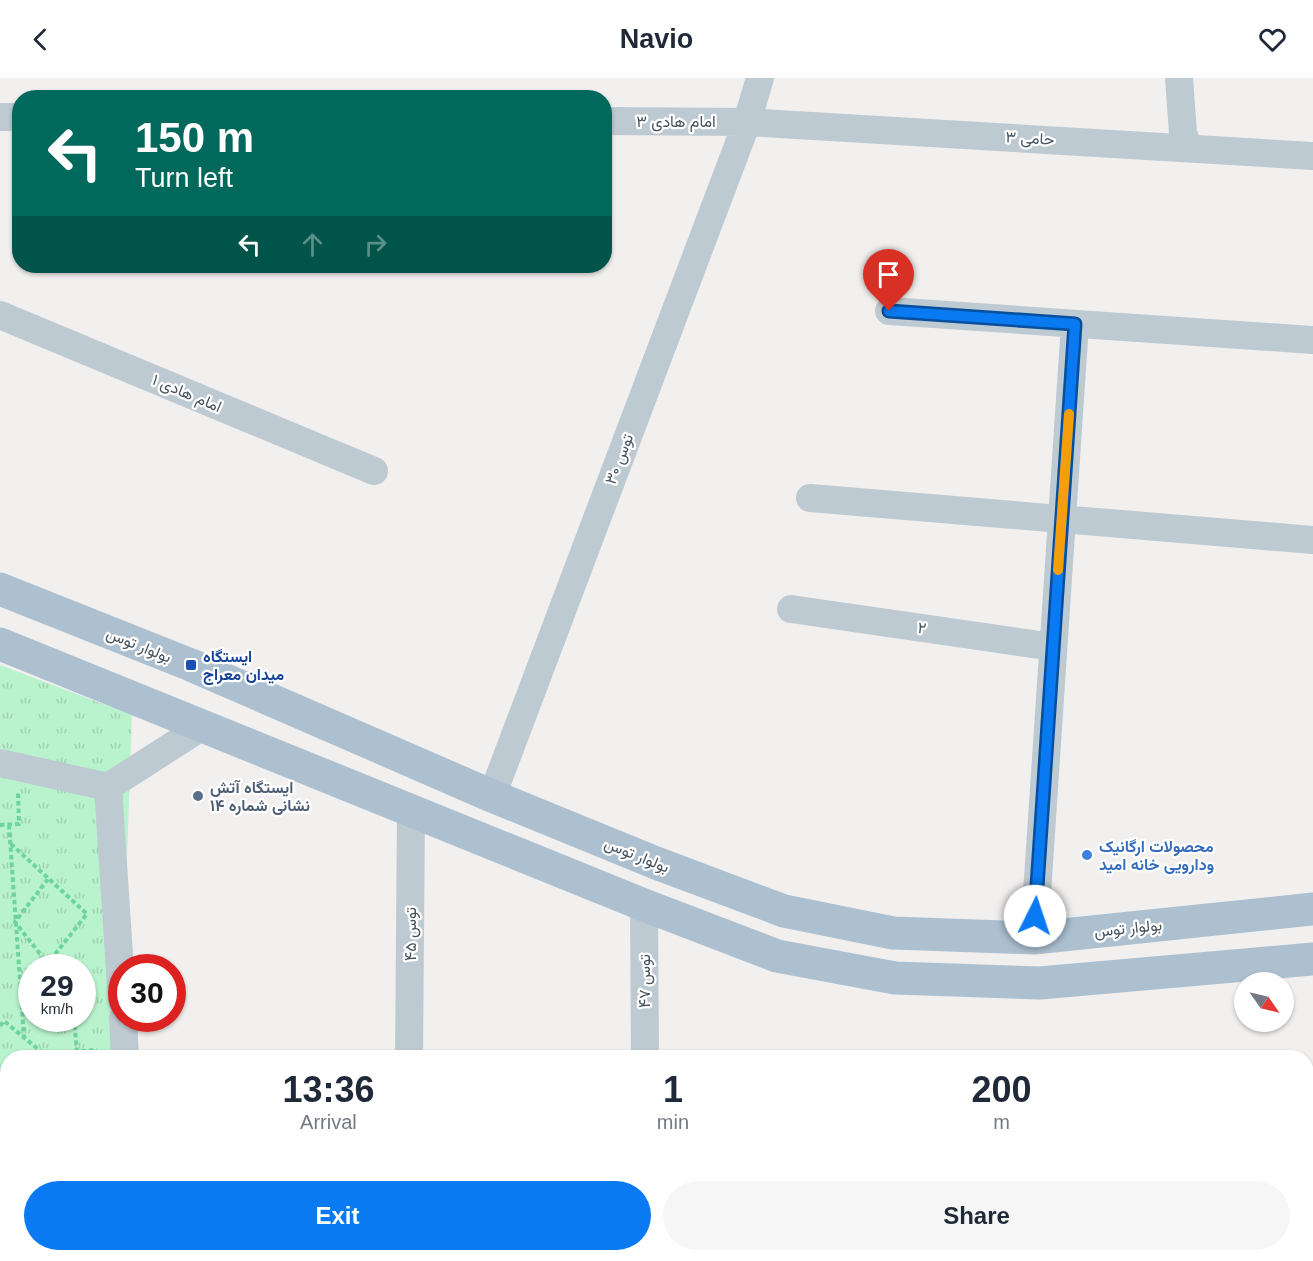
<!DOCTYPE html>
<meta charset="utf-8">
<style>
body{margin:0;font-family:Helvetica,Vazirmatn,sans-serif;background:#f6f6f7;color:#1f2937;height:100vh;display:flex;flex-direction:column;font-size:22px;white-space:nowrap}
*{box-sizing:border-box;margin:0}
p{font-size:20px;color:#747a83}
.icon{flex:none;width:33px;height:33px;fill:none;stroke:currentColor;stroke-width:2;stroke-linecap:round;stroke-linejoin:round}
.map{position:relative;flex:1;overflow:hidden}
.side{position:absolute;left:0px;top:972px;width:1314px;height:212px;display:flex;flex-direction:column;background:#fff;border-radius:24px 24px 0 0;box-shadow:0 2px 4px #0004}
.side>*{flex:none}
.hud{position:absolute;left:12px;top:12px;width:600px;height:183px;border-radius:24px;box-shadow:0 2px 4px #0004;background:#00695c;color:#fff;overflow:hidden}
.needle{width:39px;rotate:124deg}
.buttons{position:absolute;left:1234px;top:894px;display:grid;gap:12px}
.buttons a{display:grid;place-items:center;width:60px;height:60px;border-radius:50%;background:#fff;box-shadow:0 2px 4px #0004;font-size:30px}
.speed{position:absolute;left:18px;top:876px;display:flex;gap:12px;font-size:30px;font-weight:700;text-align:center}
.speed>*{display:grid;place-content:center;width:78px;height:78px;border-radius:50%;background:#fff;box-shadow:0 2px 4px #0004;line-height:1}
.speed small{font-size:15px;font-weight:400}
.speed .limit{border:9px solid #d22;background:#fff;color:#111}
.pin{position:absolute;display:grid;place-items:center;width:51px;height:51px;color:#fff;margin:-62px -26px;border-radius:50% 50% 50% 0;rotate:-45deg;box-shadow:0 0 6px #0007}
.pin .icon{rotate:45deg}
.me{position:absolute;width:66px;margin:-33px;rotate:4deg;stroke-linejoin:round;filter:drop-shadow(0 0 4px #0008)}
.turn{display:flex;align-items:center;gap:21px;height:126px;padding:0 24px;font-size:27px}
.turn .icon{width:78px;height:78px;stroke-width:2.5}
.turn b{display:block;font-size:42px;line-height:51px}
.lanes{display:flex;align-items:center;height:57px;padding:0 24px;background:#0003;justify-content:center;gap:30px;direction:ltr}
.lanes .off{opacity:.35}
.eta{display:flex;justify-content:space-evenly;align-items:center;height:102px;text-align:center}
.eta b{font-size:36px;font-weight:800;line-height:42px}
.action{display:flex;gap:12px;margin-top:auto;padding:12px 24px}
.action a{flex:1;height:69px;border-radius:36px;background:#097af2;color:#fff;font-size:24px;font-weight:800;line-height:69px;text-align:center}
.action a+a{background:#f6f6f7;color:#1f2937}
header{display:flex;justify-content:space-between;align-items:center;height:78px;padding:0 24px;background:#fff;font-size:27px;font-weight:800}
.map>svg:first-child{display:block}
</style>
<header><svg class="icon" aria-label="back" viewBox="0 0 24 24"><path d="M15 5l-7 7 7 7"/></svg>Navio<svg class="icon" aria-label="heart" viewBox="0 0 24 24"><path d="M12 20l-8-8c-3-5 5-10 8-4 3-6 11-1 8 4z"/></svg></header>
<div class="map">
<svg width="1313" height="1183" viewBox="0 0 1313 1183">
<defs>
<pattern id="park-tufts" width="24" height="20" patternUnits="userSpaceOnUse" patternTransform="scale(1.5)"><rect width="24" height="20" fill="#b9f3cd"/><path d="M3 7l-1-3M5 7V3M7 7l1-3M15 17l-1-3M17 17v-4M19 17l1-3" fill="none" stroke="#a0d2b2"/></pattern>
</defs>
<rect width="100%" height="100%" fill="#f2efef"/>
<path fill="url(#park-tufts)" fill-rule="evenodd" d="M 0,587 L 132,637 L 120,979 L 8,980 L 7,1103 L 0,1104 ZM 32,890 L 82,890 L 82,940 L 32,940 Z"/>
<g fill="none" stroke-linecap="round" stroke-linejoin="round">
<path stroke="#6ed49d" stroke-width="4" stroke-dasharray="4.5 3" stroke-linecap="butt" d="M 0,747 L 19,746 L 18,715
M 9,747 L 24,959
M 11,766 L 87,836 L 44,890
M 48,801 L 15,844 L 51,890
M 21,918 L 32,904
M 74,940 L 77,974 L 76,980
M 0,948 L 4,943 L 44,976 L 42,980
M 44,976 L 97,972
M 0,1009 L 8,1015
M 0,1041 L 8,1042
M 0,1109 L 8,1108"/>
<path stroke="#becad2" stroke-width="28" d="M 1179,0 L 1183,55 L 1189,70
M 0,39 L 20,39
M 604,43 L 747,44 L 1313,78
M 889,233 L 1313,262
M 0,237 L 374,393
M 810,420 L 1313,462
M 791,531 L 1053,569
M 0,685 L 108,709 L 203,648
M 108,709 L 122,923
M 492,718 L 747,44 L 760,0
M 644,827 L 645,980
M 1034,860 L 1075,246
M 123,940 L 125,980
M 409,980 L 411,732
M 655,1176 L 656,1183
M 408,1183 L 408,1176"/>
<path stroke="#acc0d0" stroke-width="33" d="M 0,511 L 191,587 L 492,718 L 656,785 L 784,833 L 893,855 L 1034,860 L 1313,831
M 0,566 L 644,827 L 777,878 L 895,900 L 1040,905 L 1313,881"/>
</g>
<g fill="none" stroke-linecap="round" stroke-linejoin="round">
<defs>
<path id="route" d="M 889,233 L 1075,246 L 1035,838"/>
</defs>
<use href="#route" stroke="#064f9d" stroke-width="15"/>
<use href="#route" stroke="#097af2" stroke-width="10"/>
<path stroke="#f59e0b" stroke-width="10" d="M 1058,492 L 1069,336"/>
</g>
<rect fill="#1a4fb4" stroke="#fff" stroke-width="2" x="185" y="581" width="12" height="12" rx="3"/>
<circle fill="#5c6f8a" stroke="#fff" stroke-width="2" cx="198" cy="718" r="6"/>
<circle fill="#3f7fe0" stroke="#fff" stroke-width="2" cx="1087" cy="777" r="6"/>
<g text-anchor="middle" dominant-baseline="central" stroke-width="4.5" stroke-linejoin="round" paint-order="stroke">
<g font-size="16" fill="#45545e" stroke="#fff">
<text x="676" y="43">امام هادی ۳</text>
<text transform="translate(1030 60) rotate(3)">حامی ۳</text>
<text transform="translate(187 315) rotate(23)">امام هادی ۱</text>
<text transform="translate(619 381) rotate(-69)">توس ۳۰</text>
<text transform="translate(922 550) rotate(8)">۲</text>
<text transform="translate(139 567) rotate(22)">بولوار توس</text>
<text transform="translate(637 777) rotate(22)">بولوار توس</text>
<text transform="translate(1128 850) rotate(-6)">بولوار توس</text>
<text transform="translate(410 856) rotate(-90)">توس ۴۵</text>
<text transform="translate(644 903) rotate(-90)">توس ۴۷</text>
</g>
<g font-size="16" font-weight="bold" fill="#164399" stroke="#fff" text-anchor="start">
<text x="203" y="578">ایستگاه<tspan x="203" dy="18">میدان معراج</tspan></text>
</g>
<g font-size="16" font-weight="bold" fill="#4e5e75" stroke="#fff" text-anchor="start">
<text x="210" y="709">ایستگاه آتش<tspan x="210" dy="18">نشانی شماره ۱۴</tspan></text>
</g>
<g font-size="16" font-weight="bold" fill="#366cbe" stroke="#fff" text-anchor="start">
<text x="1099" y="768">محصولات ارگانیک<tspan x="1099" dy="18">ودارویی خانه امید</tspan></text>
</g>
</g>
</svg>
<div class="buttons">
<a><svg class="needle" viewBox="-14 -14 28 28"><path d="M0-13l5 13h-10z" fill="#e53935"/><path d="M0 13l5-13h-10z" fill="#747a83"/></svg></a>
</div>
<div class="speed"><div>29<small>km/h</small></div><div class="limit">30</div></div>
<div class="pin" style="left:889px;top:233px;background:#d93025"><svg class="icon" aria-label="arrive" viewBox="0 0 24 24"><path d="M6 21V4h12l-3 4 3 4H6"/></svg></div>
<svg class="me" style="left:1035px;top:838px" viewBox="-20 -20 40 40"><circle r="19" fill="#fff"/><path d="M0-13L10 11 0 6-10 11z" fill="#097af2"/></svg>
<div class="hud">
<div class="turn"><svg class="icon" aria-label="left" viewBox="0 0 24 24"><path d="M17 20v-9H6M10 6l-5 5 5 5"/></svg><div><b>150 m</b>Turn left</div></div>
<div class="lanes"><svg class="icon" aria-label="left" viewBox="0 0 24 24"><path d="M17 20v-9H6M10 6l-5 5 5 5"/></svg><svg class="icon off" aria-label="ahead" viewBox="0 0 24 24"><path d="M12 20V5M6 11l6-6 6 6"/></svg><svg class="icon off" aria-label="right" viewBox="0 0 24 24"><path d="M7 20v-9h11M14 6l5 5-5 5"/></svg></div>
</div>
<section class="side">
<div class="eta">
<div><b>13:36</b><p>Arrival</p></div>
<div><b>1</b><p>min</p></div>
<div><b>200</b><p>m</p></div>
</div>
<div class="action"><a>Exit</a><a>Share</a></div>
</section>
</div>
